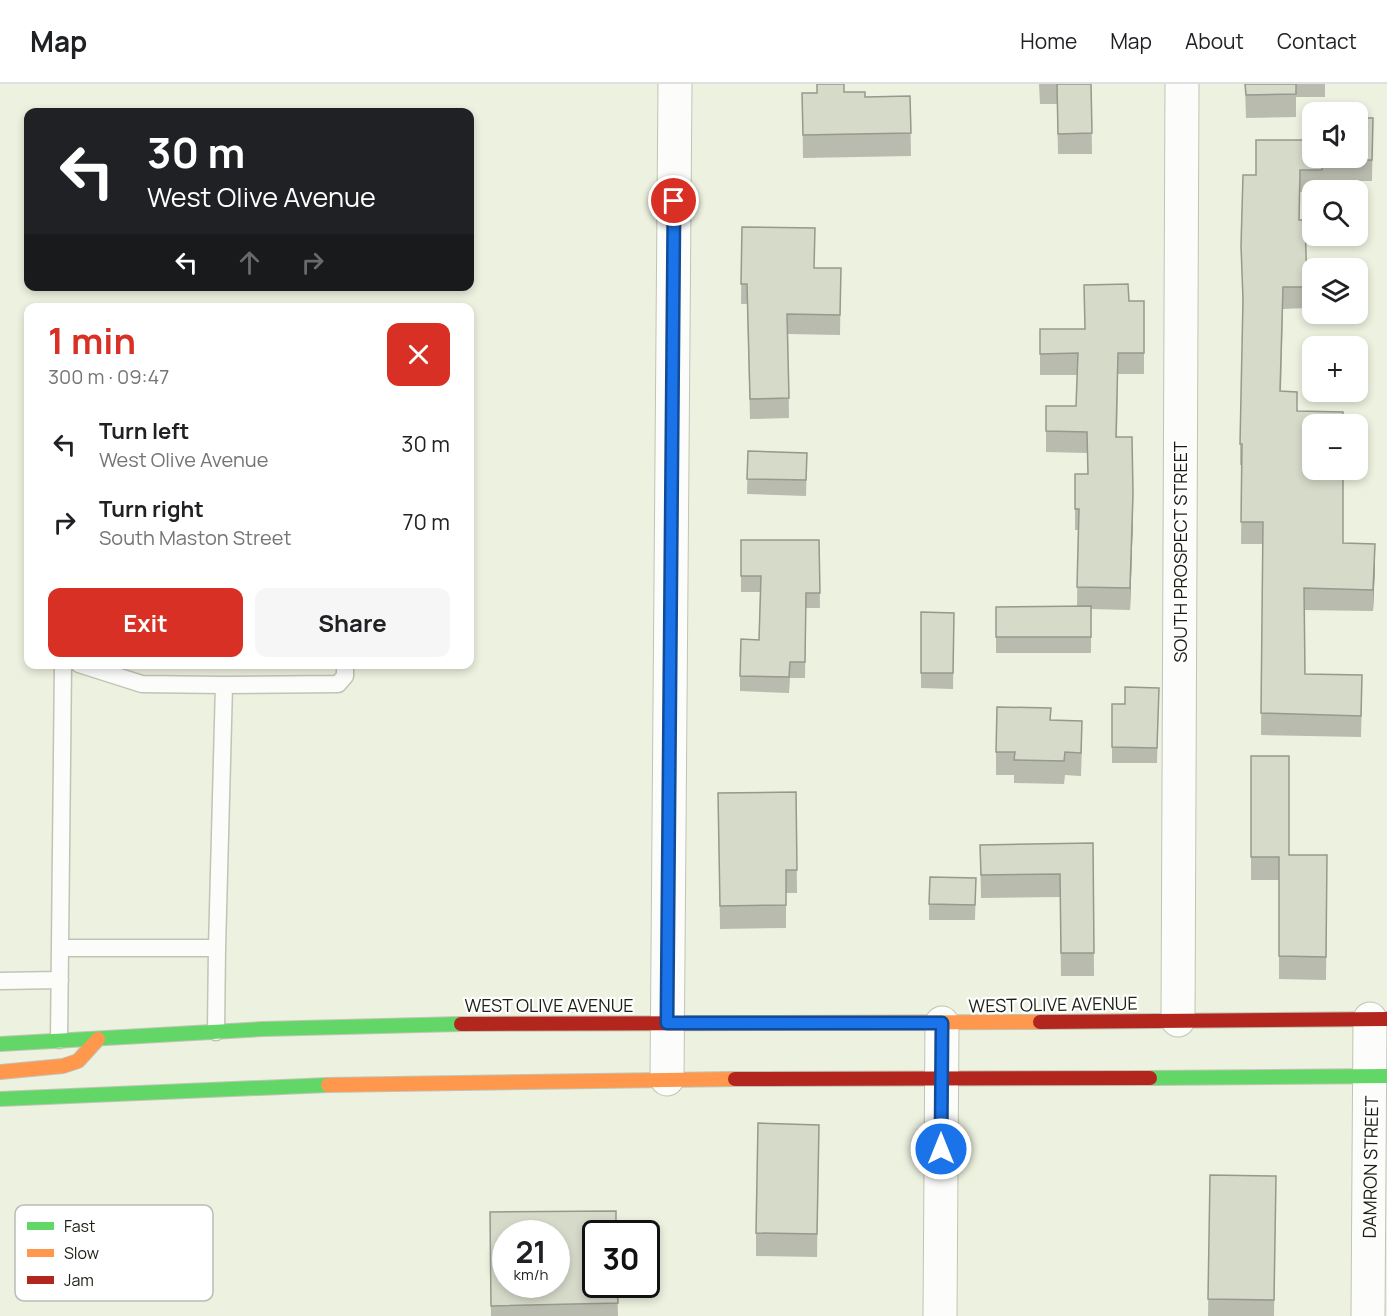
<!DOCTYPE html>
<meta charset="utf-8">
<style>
body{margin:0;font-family:Manrope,sans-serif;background:#f6f6f6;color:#202124;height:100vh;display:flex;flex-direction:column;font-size:22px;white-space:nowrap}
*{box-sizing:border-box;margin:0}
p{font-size:20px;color:#757577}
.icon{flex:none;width:33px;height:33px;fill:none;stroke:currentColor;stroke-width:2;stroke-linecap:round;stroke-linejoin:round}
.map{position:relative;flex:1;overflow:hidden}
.drawer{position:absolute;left:24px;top:219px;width:450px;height:366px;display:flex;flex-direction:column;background:#fff;border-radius:12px;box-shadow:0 3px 9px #0003}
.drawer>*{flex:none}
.hud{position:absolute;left:24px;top:24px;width:450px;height:183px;border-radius:12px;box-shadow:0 3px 9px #0003;background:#202124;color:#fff;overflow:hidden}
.tools{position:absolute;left:1302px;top:18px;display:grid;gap:12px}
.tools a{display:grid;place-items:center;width:66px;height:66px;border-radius:12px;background:#fff;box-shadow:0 3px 9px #0003;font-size:30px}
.speed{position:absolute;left:492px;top:1136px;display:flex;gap:12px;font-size:30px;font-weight:700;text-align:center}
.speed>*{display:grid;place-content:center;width:78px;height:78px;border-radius:50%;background:#fff;box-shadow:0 3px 9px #0003;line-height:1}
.speed small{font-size:15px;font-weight:400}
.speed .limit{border:3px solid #111;border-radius:9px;background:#fff;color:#111}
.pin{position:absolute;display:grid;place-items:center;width:51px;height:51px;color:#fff;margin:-26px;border:3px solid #fff;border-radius:50%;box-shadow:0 2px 6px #0007}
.me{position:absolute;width:66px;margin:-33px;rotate:0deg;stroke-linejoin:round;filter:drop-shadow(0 0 4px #0008)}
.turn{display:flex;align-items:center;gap:21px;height:126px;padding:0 24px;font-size:27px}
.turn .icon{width:78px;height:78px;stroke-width:2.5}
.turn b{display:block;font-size:42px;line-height:51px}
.lanes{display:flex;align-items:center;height:57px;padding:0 24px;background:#0003;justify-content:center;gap:30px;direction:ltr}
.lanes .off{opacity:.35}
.round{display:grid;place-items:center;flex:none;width:63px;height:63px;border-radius:12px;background:#f6f6f6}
.summary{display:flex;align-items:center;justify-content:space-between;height:102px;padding:0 24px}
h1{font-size:36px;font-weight:700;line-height:45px;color:#d93025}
.primary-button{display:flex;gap:12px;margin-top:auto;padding:12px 24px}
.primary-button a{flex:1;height:69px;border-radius:12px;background:#d93025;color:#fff;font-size:24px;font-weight:700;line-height:69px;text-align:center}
.primary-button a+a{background:#f6f6f6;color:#202124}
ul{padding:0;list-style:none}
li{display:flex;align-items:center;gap:18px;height:78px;padding:0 24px}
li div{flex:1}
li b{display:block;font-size:22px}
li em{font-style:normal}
header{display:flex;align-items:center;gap:36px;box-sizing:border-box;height:84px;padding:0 30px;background:#fff;border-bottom:2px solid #e0e0e0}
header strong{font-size:28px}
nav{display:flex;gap:33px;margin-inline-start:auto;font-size:21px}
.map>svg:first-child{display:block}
</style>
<header>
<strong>Map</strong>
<nav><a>Home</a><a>Map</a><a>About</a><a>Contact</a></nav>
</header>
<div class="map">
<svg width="1387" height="1232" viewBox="0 0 1387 1232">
<rect width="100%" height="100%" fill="#edf1df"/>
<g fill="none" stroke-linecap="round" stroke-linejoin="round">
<defs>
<path id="lane" d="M 224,601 L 338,600 L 345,592 L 345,580
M 60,864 L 217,864 L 224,601 L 142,600 L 79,580
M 0,897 L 60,896
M 216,948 L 217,864
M 59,956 L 63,580"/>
<path id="street" d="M 1178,936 L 1182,0
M 667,995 L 675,0
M 940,1232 L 942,939
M 1368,1232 L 1370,935"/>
<path id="fast" d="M 0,960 L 263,945 L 461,940
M 1150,994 L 1387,992
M 0,1015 L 328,1001"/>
<path id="slow" d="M 776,939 L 1040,938
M 0,988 L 63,982 L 78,977 L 98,955
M 328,1001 L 735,995"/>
<path id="jam" d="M 1040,938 L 1387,935
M 461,940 L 776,939
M 735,995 L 1150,994"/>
</defs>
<use href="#lane" stroke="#c0c4b5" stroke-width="19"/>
<use href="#street" stroke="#c0c4b5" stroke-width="35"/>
<use href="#fast" stroke="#c0c4b5" stroke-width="16"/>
<use href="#slow" stroke="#c0c4b5" stroke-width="16"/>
<use href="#jam" stroke="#c0c4b5" stroke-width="16"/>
<use href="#lane" stroke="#fcfdfa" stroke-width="16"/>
<use href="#street" stroke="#fcfdfa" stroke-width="33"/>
<use href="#fast" stroke="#63d668" stroke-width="14"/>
<use href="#slow" stroke="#ff974d" stroke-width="14"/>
<use href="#jam" stroke="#b3261e" stroke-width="14"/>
</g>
<path fill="#b8bbad" d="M 1039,0 L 1091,0 L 1092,70 L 1058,70 L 1057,20 L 1040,20 Z
M 1245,0 L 1325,0 L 1325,13 L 1296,13 L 1296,33 L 1246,34 Z
M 844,8 L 865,13 L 910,12 L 911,72 L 803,74 L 802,9 Z
M 1373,34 L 1372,97 L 1322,97 L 1322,106 L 1300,108 L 1299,136 L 1307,203 L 1307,224 L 1283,225 L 1281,307 L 1297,327 L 1343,459 L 1375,482 L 1373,527 L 1304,526 L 1305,590 L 1362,612 L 1361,653 L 1261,651 L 1263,460 L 1241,460 L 1242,381 L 1240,381 L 1240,360 L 1243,227 L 1241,162 L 1256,91 L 1312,56 Z
M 742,143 L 815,184 L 841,184 L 840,251 L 788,250 L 789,334 L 750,335 L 747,220 L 741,220 Z
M 1129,217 L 1144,269 L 1144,290 L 1118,290 L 1117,353 L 1133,431 L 1130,526 L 1091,525 L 1091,569 L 996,569 L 996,523 L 1077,523 L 1078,446 L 1075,446 L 1075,390 L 1088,390 L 1087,369 L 1046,368 L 1046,347 L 1076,322 L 1077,291 L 1040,291 L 1040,245 L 1084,245 Z
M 748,367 L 807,369 L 806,412 L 747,410 Z
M 741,456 L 819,456 L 820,524 L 806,524 L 805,594 L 790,594 L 789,609 L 740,607 L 740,592 L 759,556 L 760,508 L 741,508 Z
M 921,528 L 954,529 L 953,605 L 921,604 Z
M 1159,604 L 1157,679 L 1112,679 L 1112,620 L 1125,620 Z
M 1051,636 L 1082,660 L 1081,692 L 1065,691 L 1064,700 L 1014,699 L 1014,691 L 996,691 L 996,668 Z
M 1251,672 L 1289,771 L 1327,771 L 1326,896 L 1279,895 L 1279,796 L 1251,796 Z
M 796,708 L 797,809 L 786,809 L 786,844 L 720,845 L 718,709 Z
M 1093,759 L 1094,892 L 1061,892 L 1060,813 L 981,814 L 980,761 Z
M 976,794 L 975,836 L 929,836 L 929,820 Z
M 819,1041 L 817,1173 L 756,1172 L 756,1149 Z
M 1210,1091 L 1276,1092 L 1274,1232 L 1208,1232 Z
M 490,1128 L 617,1200 L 618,1232 L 491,1232 Z"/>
<path fill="#96998d" d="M 1133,410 L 1133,431 L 1130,526 L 1130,504 Z
M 1375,460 L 1375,482 L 1373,527 L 1373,506 Z"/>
<path fill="#d6dac9" stroke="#96998d" stroke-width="1.5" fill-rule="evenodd" d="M 817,0 L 844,0 L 844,8 L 865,8 L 865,13 L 910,12 L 911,49 L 803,51 L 802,9 L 817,9 Z
M 1057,0 L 1091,0 L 1092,49 L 1058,50 Z
M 1245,0 L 1296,0 L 1296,10 L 1246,11 Z
M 1358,34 L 1373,34 L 1372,76 L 1322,76 L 1322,86 L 1300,86 L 1299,136 L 1305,136 L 1307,203 L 1283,203 L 1280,307 L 1297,308 L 1297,327 L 1343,328 L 1343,340 L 1312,340 L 1312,386 L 1343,386 L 1343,459 L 1375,460 L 1373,506 L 1304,504 L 1305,590 L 1362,591 L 1361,632 L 1261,629 L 1263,438 L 1241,438 L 1242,360 L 1240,360 L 1243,215 L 1241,162 L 1243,91 L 1256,91 L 1256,56 L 1312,56 L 1312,74 L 1358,74 Z
M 742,143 L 815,144 L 814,184 L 841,184 L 840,231 L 787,230 L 789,314 L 750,315 L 747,200 L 741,200 Z
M 1128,200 L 1129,217 L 1144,217 L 1144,269 L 1118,269 L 1116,353 L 1132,353 L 1133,410 L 1130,504 L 1077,503 L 1079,425 L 1075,425 L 1075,390 L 1088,390 L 1087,348 L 1046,347 L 1046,322 L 1076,322 L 1078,269 L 1040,270 L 1040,245 L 1085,245 L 1084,201 Z
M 748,367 L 807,369 L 806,396 L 747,395 Z
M 741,456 L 819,456 L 820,509 L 806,509 L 805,578 L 790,578 L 789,593 L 740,592 L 741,555 L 759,556 L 761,492 L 741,492 Z
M 1091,522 L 1091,553 L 996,553 L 996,523 Z
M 921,528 L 954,529 L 953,589 L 921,589 Z
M 1125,603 L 1159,604 L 1157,664 L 1112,663 L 1112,620 L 1125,620 Z
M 997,623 L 1051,624 L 1050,636 L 1082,637 L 1081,669 L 1065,668 L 1064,677 L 1014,676 L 1015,668 L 996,668 Z
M 1251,672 L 1289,672 L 1289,771 L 1327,771 L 1326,873 L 1279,872 L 1279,773 L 1251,773 Z
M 796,708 L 797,786 L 786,786 L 786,821 L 720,822 L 718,709 Z
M 1093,759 L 1094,869 L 1061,869 L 1060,790 L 981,791 L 980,761 Z
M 930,793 L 976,794 L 975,821 L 929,820 Z
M 758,1039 L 819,1041 L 817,1150 L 756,1149 Z
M 1210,1091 L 1276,1092 L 1274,1216 L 1208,1215 Z
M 616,1127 L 616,1149 L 596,1149 L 596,1200 L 617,1200 L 618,1219 L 491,1222 L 490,1128 ZM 506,1149 L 556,1149 L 556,1200 L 506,1200 Z"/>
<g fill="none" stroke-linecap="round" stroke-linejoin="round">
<defs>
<path id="route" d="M 674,117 L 667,939 L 942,939 L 941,1065"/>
</defs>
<use href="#route" stroke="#114b97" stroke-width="15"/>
<use href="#route" stroke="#1a73e8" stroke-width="10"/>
</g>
<g text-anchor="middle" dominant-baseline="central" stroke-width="4.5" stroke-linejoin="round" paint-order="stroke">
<g font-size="18" fill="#1b1e12" stroke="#fff">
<text transform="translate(1180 468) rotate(-90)">SOUTH PROSPECT STREET</text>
<text transform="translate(1053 920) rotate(-1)">WEST OLIVE AVENUE</text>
<text x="549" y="921">WEST OLIVE AVENUE</text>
<text transform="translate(1370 1083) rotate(-89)">DAMRON STREET</text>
</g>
</g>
<rect x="15" y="1121" width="198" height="96" rx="9" fill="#fff" stroke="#bbbcb8" stroke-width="1.5"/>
<rect x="27" y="1138" width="27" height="8" fill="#63d668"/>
<rect x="27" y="1165" width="27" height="8" fill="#ff974d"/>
<rect x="27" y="1192" width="27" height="8" fill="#b3261e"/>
<g font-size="16" fill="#1b1e12">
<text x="64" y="1148">Fast</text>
<text x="64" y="1175">Slow</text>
<text x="64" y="1202">Jam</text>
</g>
</svg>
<div class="tools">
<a><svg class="icon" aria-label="sound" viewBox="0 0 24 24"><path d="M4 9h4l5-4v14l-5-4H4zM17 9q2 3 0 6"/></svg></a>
<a><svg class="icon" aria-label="search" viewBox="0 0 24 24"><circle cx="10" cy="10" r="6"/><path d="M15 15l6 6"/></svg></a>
<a><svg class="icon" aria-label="layers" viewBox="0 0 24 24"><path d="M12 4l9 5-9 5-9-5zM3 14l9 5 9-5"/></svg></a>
<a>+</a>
<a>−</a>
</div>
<div class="speed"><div>21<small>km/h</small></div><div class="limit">30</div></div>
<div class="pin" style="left:674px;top:117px;background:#d93025"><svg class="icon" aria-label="arrive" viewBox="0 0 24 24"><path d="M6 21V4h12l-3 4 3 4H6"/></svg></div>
<svg class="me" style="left:941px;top:1065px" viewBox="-20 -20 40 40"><circle r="17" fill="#1a73e8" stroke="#fff" stroke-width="3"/><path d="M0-11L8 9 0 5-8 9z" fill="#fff"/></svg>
<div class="hud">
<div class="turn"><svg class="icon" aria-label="left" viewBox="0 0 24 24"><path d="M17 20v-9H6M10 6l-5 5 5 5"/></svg><div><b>30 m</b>West Olive Avenue</div></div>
<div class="lanes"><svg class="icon" aria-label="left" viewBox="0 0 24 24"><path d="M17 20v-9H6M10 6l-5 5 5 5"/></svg><svg class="icon off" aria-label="ahead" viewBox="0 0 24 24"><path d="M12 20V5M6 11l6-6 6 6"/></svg><svg class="icon off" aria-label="right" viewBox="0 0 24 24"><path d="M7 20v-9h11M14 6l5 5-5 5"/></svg></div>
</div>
<section class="drawer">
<div class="summary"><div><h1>1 min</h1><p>300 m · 09:47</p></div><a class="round" style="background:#d93025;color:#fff"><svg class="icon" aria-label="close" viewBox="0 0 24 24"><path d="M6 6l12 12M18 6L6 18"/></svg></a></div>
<ul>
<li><svg class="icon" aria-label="left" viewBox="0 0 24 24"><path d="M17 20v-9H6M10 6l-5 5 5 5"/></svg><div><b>Turn left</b><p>West Olive Avenue</p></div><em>30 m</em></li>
<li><svg class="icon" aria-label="right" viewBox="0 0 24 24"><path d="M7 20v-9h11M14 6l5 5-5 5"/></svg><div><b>Turn right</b><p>South Maston Street</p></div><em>70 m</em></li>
</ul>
<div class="primary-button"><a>Exit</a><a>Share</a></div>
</section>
</div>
